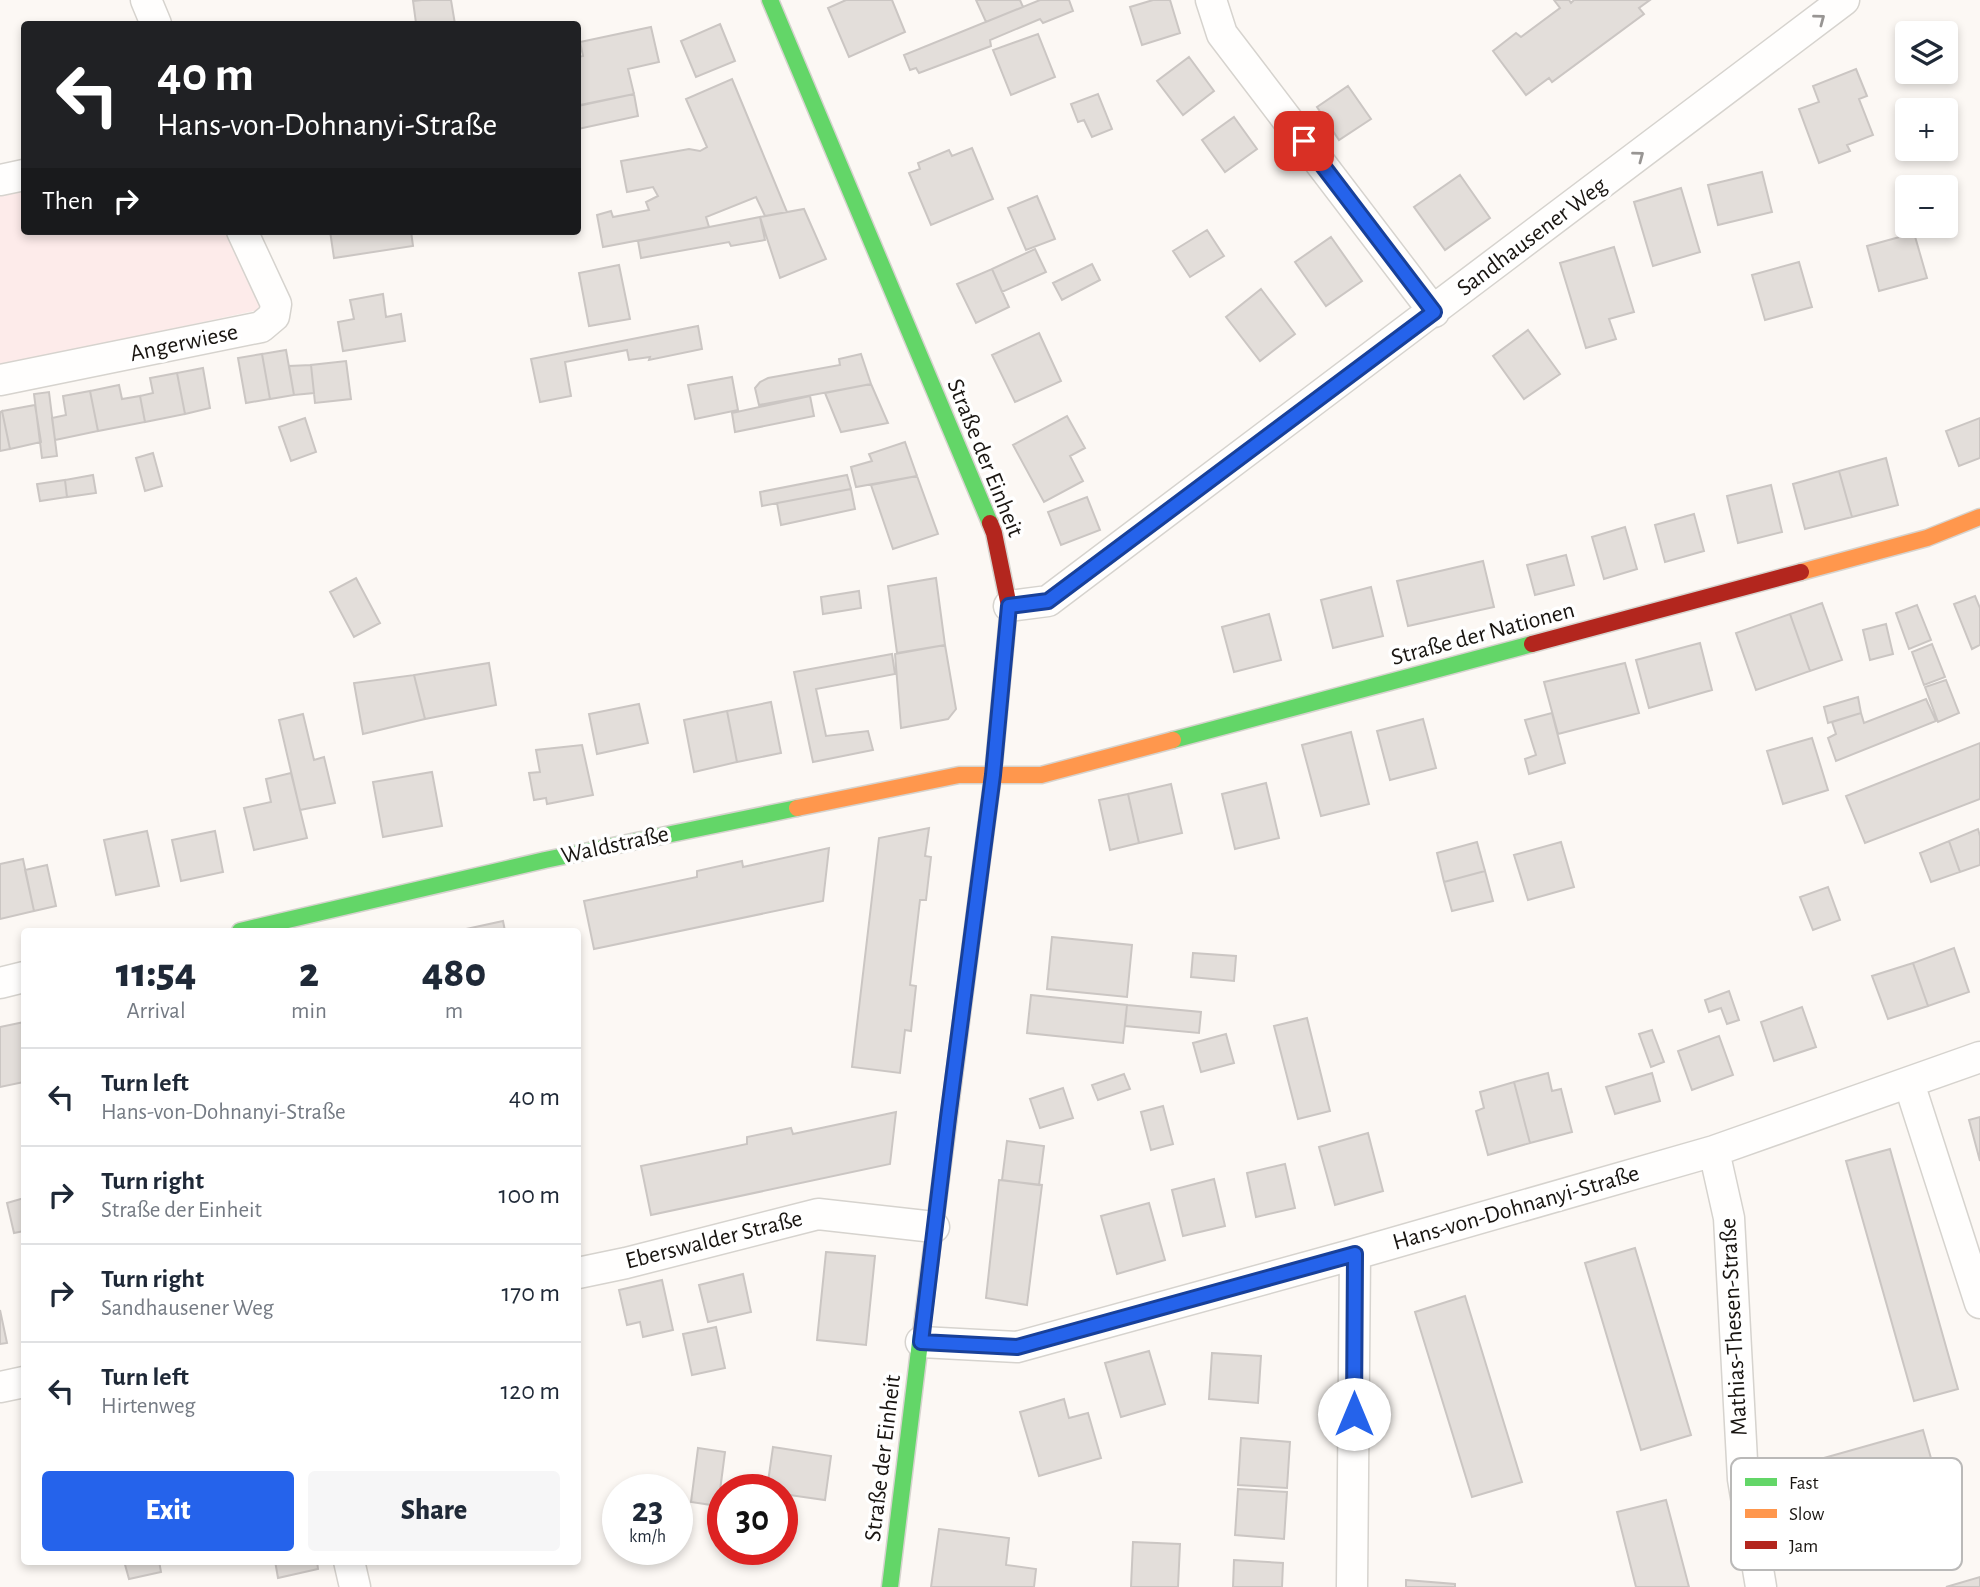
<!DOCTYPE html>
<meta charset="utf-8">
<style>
body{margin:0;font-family:"Alegreya Sans",sans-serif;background:#f6f6f7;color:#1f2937;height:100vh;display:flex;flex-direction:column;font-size:26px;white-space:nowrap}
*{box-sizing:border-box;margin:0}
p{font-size:23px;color:#747a83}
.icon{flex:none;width:38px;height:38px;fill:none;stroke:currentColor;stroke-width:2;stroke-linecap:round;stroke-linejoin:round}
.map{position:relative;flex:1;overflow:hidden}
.sheet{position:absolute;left:21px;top:928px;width:560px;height:637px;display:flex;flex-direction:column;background:#fff;border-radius:7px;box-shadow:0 4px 10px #0003}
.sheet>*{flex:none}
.guide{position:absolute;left:21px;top:21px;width:560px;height:214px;border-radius:7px;box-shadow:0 4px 10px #0003;background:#202124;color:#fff;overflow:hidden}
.buttons{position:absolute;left:1895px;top:21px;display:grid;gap:14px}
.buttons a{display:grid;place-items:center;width:63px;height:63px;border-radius:7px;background:#fff;box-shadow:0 4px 10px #0003;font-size:35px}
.speed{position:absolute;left:602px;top:1474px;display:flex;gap:14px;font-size:35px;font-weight:700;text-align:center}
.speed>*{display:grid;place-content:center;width:91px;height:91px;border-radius:50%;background:#fff;box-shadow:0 4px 10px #0003;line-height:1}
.speed small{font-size:18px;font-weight:400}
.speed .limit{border:10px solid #d22;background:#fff;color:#111}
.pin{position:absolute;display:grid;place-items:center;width:60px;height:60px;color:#fff;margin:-30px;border-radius:14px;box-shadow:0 4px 10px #0006}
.me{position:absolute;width:77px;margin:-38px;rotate:0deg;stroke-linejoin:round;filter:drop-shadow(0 0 5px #0008)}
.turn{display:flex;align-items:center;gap:24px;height:147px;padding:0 21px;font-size:32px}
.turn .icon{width:91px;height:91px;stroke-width:2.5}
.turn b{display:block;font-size:49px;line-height:60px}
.then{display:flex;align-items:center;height:66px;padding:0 21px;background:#0003;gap:14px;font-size:26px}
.eta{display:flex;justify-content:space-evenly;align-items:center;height:119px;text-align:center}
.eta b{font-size:42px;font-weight:800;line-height:49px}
.cta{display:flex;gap:14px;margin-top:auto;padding:14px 21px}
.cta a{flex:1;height:80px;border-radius:7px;background:#2563eb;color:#fff;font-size:28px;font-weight:800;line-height:80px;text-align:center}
.cta a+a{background:#f6f6f7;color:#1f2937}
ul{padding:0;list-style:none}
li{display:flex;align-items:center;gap:21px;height:98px;padding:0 21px;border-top:2px solid #e0e1e3}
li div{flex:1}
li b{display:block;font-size:26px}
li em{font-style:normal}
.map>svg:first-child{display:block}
</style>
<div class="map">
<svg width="1980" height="1587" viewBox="0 0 1980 1587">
<rect width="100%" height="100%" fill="#fcf8f4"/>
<path fill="#fdebea" d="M 24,187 L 24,231 L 229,231 L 263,309 L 0,366 L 0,192 Z"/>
<path fill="#e3deda" stroke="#cbc6c3" stroke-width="2" d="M 422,0 L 451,0 L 455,24 L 404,24 L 416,23 L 413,1 Z
M 846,0 L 892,0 L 905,32 L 849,57 L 828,8 Z
M 976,0 L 1020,0 L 1023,7 L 986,22 Z
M 1040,0 L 1069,0 L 1073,11 L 1043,23 L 1040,19 L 990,40 L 991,46 L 919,73 L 916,68 L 910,70 L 904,55 Z
M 1153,0 L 1170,0 L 1180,33 L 1142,45 L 1130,7 Z
M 1554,0 L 1569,0 L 1571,3 L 1574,0 L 1650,0 L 1639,8 L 1644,14 L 1552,82 L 1549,78 L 1526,95 L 1493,51 L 1516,33 L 1521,37 L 1560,8 Z
M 720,24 L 735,61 L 696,77 L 681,41 Z
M 651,27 L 659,62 L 628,69 L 634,94 L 580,105 L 578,91 L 578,57 L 583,56 L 580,42 Z
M 1038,34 L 1055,77 L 1011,95 L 993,50 Z
M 1189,57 L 1214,91 L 1183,115 L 1157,81 Z
M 1856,69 L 1867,96 L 1859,99 L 1873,135 L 1847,145 L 1850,151 L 1819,163 L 1799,109 L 1819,102 L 1813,86 Z
M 732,79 L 787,212 L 765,216 L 756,197 L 706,217 L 709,227 L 603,247 L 597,215 L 611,211 L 613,217 L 649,210 L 646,202 L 658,196 L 653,187 L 627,192 L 621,161 L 689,149 L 700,151 L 707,147 L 686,99 Z
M 1348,86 L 1371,119 L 1339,140 L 1317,107 Z
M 634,94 L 638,116 L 578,129 L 578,106 Z
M 1098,94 L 1112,129 L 1092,137 L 1084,120 L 1078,122 L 1071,104 Z
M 1234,117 L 1257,149 L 1225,172 L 1202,140 Z
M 972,148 L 993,199 L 931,225 L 909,173 L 920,169 L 918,163 L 949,150 L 952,156 Z
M 1762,172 L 1772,212 L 1718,225 L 1708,185 Z
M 1460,175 L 1490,218 L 1445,250 L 1414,207 Z
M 1681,188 L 1700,252 L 1653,266 L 1634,202 Z
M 1037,196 L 1055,239 L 1026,250 L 1008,208 Z
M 804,209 L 826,259 L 780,278 L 760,217 Z
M 760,217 L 765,240 L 731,246 L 729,242 L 641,258 L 638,241 Z
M 1207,230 L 1224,256 L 1190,277 L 1173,251 Z
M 330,231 L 411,231 L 413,246 L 334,258 Z
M 1914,233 L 1927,278 L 1879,291 L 1867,246 Z
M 1331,237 L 1362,281 L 1326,306 L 1295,262 Z
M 1614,247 L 1634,312 L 1609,319 L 1616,339 L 1586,348 L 1560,263 Z
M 1035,249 L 1046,272 L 1002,292 L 992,269 Z
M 1799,262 L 1812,307 L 1765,320 L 1752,275 Z
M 1092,264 L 1100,280 L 1062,300 L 1053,283 Z
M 619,265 L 630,319 L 589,326 L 579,273 Z
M 992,269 L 1009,307 L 976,323 L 957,284 Z
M 1261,289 L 1295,334 L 1260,361 L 1226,317 Z
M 383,294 L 386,317 L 401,314 L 405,341 L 343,351 L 338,322 L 354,319 L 350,300 Z
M 698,326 L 702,349 L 649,360 L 650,357 L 629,360 L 627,350 L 565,362 L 571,396 L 540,402 L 531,359 Z
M 1528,330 L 1560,374 L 1524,399 L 1493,356 Z
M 1039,333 L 1061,381 L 1015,402 L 992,355 Z
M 286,350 L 294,395 L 270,399 L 262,354 Z
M 262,354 L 270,399 L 246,403 L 238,358 Z
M 861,354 L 871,384 L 759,405 L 755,388 L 760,382 L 768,378 L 840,365 L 839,359 Z
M 346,361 L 351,399 L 315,403 L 311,365 Z
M 311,365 L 314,393 L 294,395 L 289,366 Z
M 203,368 L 210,408 L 185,414 L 177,373 Z
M 177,373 L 185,414 L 145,422 L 140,396 L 153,393 L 150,378 Z
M 732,377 L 738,410 L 695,419 L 688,385 Z
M 871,384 L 888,423 L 841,432 L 825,393 Z
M 119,385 L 122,399 L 140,396 L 145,422 L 98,431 L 90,391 Z
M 90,391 L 98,431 L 55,440 L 52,418 L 66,415 L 63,396 Z
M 49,392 L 57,456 L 42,458 L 34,394 Z
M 810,396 L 814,416 L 735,432 L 732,413 Z
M 35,405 L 41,442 L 10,449 L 2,411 Z
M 2,411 L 10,449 L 0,451 L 0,412 Z
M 1067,416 L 1085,448 L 1070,456 L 1083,481 L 1044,502 L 1013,445 Z
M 305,418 L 316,452 L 291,461 L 279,427 Z
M 1980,418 L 1980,458 L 1959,466 L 1946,431 Z
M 905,442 L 917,476 L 856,487 L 851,467 L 872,461 L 869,454 Z
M 153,453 L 162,486 L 145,491 L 136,458 Z
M 1886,458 L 1898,505 L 1852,517 L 1839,471 Z
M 1839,471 L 1852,517 L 1805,529 L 1793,484 Z
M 93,475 L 96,493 L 67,497 L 65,480 Z
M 847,475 L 851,489 L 762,506 L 760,492 Z
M 917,476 L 938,534 L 893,549 L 871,485 Z
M 65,480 L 67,497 L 40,501 L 37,484 Z
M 1771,485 L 1782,532 L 1738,543 L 1727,496 Z
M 851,489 L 855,509 L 781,525 L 777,503 Z
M 1087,497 L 1100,530 L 1061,545 L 1048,512 Z
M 1694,514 L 1704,551 L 1665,562 L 1655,525 Z
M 1625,527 L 1637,569 L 1604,579 L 1592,537 Z
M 1566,555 L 1574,585 L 1535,595 L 1527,565 Z
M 1483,561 L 1494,607 L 1408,626 L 1397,581 Z
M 356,578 L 380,623 L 354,637 L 330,592 Z
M 936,578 L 945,645 L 897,653 L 888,586 Z
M 1371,587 L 1383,636 L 1333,648 L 1321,600 Z
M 859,591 L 861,608 L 823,614 L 821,597 Z
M 1975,596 L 1980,608 L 1980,645 L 1972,649 L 1954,604 Z
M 1822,603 L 1842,660 L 1810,671 L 1790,614 Z
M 1917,605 L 1931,640 L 1909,649 L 1896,613 Z
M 1269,614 L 1281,660 L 1234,672 L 1222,627 Z
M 1790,614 L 1810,671 L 1756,690 L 1736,633 Z
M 1886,624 L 1893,654 L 1870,660 L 1863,630 Z
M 1700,643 L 1712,690 L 1649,708 L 1636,660 Z
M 1932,644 L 1945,677 L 1924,685 L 1912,652 Z
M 945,645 L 956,709 L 948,719 L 901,728 L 895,654 Z
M 892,654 L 895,674 L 816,689 L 826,736 L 868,731 L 873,750 L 813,762 L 794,672 Z
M 489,663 L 496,705 L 425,719 L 414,675 Z
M 1625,663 L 1639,713 L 1558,734 L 1544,682 Z
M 414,675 L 425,719 L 363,734 L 354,683 Z
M 1946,680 L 1959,713 L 1938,722 L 1925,687 Z
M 1858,697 L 1861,713 L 1828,723 L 1824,707 Z
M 1926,699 L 1936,721 L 1836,761 L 1828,738 L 1836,734 L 1832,722 L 1861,713 L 1864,723 Z
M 771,702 L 781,753 L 737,762 L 727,711 Z
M 639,704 L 648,743 L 597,754 L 589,714 Z
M 727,711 L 737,762 L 694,772 L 684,720 Z
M 1552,713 L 1565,763 L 1529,774 L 1525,759 L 1536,755 L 1525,720 Z
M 303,714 L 314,760 L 324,757 L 335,803 L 300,810 L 279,720 Z
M 1423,719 L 1436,768 L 1390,780 L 1377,731 Z
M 1351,732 L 1369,804 L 1321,816 L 1302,745 Z
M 1812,738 L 1828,790 L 1783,804 L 1767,751 Z
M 1980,743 L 1980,799 L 1865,843 L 1846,796 Z
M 582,745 L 593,795 L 547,804 L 546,798 L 534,800 L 529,773 L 540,772 L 536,750 Z
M 432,772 L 442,826 L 383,837 L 373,782 Z
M 291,773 L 307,838 L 254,850 L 244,808 L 271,802 L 266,779 Z
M 1266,783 L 1279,838 L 1235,849 L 1222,794 Z
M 1171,784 L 1182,833 L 1139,843 L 1128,794 Z
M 1128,794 L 1139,843 L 1110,850 L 1099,800 Z
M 929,828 L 925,856 L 931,857 L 926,900 L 920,900 L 910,985 L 916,986 L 911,1031 L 905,1030 L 900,1073 L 852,1067 L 879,838 Z
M 1978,829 L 1980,836 L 1980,865 L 1960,872 L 1949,841 Z
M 147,831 L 159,886 L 116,895 L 104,840 Z
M 215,831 L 223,872 L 181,881 L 172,840 Z
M 1949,841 L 1960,872 L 1931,882 L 1920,853 Z
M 1477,842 L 1485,871 L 1444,882 L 1437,853 Z
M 1561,842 L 1574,887 L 1528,900 L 1514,855 Z
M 829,848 L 823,901 L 594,949 L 584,901 L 697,877 L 697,871 L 742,861 L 743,867 Z
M 23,859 L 34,911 L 0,919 L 0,864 Z
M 47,865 L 56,906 L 34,911 L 25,870 Z
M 1485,871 L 1493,901 L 1452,911 L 1444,882 Z
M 1828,887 L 1840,920 L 1813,930 L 1800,897 Z
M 503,921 L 505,931 L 457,931 Z
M 1052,937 L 1132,945 L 1127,997 L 1047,989 Z
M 1954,948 L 1969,992 L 1928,1006 L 1913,963 Z
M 1193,953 L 1236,956 L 1234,981 L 1191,977 Z
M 1913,963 L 1928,1006 L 1888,1019 L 1872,976 Z
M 1729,991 L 1739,1020 L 1727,1024 L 1721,1008 L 1709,1012 L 1705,1000 Z
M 1031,995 L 1127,1005 L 1123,1043 L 1027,1033 Z
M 1127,1005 L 1201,1012 L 1199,1033 L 1125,1026 Z
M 1802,1007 L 1816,1047 L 1774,1061 L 1761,1022 Z
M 1307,1018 L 1330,1111 L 1298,1119 L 1274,1026 Z
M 24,1022 L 24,1082 L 0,1087 L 0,1027 Z
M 1652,1030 L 1664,1062 L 1651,1067 L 1639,1034 Z
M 1226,1034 L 1234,1063 L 1201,1072 L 1193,1043 Z
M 1719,1036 L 1733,1075 L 1692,1090 L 1678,1051 Z
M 1548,1073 L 1552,1091 L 1561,1089 L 1572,1132 L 1530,1143 L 1514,1082 Z
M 1652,1073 L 1660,1101 L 1615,1114 L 1606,1087 Z
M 1124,1074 L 1130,1089 L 1098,1100 L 1092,1085 Z
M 1514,1082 L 1530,1143 L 1488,1155 L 1476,1111 L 1484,1108 L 1480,1092 Z
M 1063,1088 L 1073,1118 L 1040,1128 L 1030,1099 Z
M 1163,1106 L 1173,1144 L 1151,1150 L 1141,1112 Z
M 896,1112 L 890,1164 L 651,1215 L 641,1166 L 747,1144 L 747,1137 L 791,1128 L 793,1134 Z
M 1980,1117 L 1980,1161 L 1969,1120 Z
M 1368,1133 L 1383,1191 L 1335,1205 L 1319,1147 Z
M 1007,1141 L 1044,1146 L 1039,1185 L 1002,1180 Z
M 1890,1149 L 1958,1389 L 1914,1401 L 1846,1161 Z
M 1285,1164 L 1295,1208 L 1256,1217 L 1247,1173 Z
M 1214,1179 L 1225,1226 L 1183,1236 L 1172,1190 Z
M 999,1180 L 1042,1185 L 1027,1305 L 986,1298 Z
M 24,1198 L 24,1231 L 14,1233 L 7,1203 Z
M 1149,1203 L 1165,1260 L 1117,1274 L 1101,1216 Z
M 1635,1248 L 1691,1435 L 1641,1450 L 1585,1263 Z
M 826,1252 L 875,1256 L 866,1345 L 817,1340 Z
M 743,1274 L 751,1312 L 708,1322 L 699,1285 Z
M 662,1280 L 673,1330 L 643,1337 L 640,1322 L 627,1325 L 619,1290 Z
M 1465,1296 L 1522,1482 L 1472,1497 L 1415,1312 Z
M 0,1310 L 7,1343 L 0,1344 Z
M 716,1327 L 725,1368 L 692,1375 L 683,1334 Z
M 1149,1351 L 1165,1404 L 1121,1417 L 1105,1363 Z
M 1212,1353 L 1261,1356 L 1258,1403 L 1209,1399 Z
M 1064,1399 L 1069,1418 L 1088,1413 L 1101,1458 L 1039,1476 L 1020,1412 Z
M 1923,1430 L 1938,1483 L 1800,1523 L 1785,1469 Z
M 1241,1438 L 1290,1442 L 1287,1488 L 1238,1485 Z
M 773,1447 L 831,1456 L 825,1500 L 782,1494 L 782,1489 L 767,1489 Z
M 698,1448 L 725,1452 L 718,1506 L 691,1502 Z
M 1238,1489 L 1287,1492 L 1284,1539 L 1235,1535 Z
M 1666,1500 L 1689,1587 L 1636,1587 L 1617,1512 Z
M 939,1529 L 1009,1538 L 1006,1565 L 1036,1569 L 1034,1587 L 931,1587 Z
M 1133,1542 L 1180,1544 L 1178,1587 L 1131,1587 Z
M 1234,1560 L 1283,1563 L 1282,1587 L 1233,1587 Z
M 124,1561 L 159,1561 L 161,1572 L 129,1579 Z
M 275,1561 L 317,1561 L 318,1569 L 278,1578 Z
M 1980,1577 L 1980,1587 L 1946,1587 Z
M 1406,1580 L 1455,1584 L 1455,1587 L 1406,1587 Z"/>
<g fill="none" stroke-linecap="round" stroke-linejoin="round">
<defs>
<path id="street" d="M 146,0 L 156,24
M 1211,0 L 1222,34 L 1434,312
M 0,180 L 24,175
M 0,380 L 261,327 L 274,316 L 276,304 L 242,231
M 1009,606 L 1048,601 L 1844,0
M 0,983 L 24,977
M 1909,1083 L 1980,1303
M 1714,1151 L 1729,1218 L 1743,1479 L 1761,1587
M 578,1273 L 626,1263 L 818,1214 L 934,1227
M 921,1342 L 1017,1347 L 1355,1254 L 1714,1151 L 1980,1057
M 0,1387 L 24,1382
M 349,1561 L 355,1587
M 1352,1587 L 1355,1254"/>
<path id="fast" d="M 770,0 L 990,523
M 1173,740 L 1532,644
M 240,931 L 545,860 L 797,808
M 890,1587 L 921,1334"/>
<path id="slow" d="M 1801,572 L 1927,538 L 1980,517
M 797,808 L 959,775 L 1041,775 L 1173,740
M 921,1334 L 978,889"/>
<path id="jam" d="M 1532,644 L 1801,572
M 978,889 L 993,775 L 1009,606 L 994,533 L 990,523"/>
</defs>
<use href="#street" stroke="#d6d3ce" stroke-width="33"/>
<use href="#fast" stroke="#d6d3ce" stroke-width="19"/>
<use href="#slow" stroke="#d6d3ce" stroke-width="19"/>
<use href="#jam" stroke="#d6d3ce" stroke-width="19"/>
<use href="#street" stroke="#fffefd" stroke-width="30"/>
<use href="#fast" stroke="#63d668" stroke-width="16"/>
<use href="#slow" stroke="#ff974d" stroke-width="16"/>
<use href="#jam" stroke="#b3261e" stroke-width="16"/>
</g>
<defs><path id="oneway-chevron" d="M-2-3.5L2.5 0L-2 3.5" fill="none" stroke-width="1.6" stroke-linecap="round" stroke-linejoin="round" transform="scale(1.75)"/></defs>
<g stroke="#989593">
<use href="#oneway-chevron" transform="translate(1820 19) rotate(-37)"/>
<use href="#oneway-chevron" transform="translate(1639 156) rotate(-37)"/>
</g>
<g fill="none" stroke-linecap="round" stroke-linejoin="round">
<defs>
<path id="route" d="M 1304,141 L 1434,312 L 1048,601 L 1009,606 L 993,775 L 948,1118 L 921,1342 L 1017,1347 L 1355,1254 L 1354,1414"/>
</defs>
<use href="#route" stroke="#184099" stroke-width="18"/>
<use href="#route" stroke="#2563eb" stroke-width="12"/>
</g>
<g text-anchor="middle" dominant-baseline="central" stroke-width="7" stroke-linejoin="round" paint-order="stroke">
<g font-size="24" fill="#191511" stroke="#fff">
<text transform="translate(1532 237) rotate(-37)">Sandhausener Weg</text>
<text transform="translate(184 343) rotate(-12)">Angerwiese</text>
<text transform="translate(985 458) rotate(68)">Straße der Einheit</text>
<text transform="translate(1483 634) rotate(-15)">Straße der Nationen</text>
<text transform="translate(615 845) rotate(-12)">Waldstraße</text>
<text transform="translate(1516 1208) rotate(-16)">Hans-von-Dohnanyi-Straße</text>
<text transform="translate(714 1240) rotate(-14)">Eberswalder Straße</text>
<text transform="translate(1734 1327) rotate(-93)">Mathias-Thesen-Straße</text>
<text transform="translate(883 1458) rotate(-83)">Straße der Einheit</text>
</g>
</g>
<rect x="1731" y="1458" width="231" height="112" rx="10" fill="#fff" stroke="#bab9b8" stroke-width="2"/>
<rect x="1745" y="1478" width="32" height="8" fill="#63d668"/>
<rect x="1745" y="1509" width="32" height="9" fill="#ff974d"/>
<rect x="1745" y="1541" width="32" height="8" fill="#b3261e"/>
<g font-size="19" fill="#191511">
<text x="1789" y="1489">Fast</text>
<text x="1789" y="1520">Slow</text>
<text x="1789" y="1552">Jam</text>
</g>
</svg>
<div class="buttons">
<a><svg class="icon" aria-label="layers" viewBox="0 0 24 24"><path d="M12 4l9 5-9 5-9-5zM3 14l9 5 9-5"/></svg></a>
<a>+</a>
<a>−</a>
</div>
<div class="speed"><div>23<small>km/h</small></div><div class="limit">30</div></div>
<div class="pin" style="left:1304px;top:141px;background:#d93025"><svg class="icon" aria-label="arrive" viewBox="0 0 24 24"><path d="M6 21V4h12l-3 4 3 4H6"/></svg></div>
<svg class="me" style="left:1354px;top:1414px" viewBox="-20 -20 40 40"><circle r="19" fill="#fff"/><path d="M0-13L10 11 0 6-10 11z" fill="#2563eb"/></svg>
<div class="guide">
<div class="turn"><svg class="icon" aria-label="left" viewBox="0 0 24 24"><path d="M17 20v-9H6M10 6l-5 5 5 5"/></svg><div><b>40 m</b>Hans-von-Dohnanyi-Straße</div></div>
<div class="then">Then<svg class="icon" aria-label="right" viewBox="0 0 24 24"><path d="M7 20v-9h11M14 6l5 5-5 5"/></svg></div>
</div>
<section class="sheet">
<div class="eta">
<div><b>11:54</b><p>Arrival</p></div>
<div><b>2</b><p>min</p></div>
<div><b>480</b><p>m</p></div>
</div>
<ul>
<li><svg class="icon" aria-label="left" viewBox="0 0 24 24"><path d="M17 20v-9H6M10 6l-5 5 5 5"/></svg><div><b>Turn left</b><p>Hans-von-Dohnanyi-Straße</p></div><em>40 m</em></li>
<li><svg class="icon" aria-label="right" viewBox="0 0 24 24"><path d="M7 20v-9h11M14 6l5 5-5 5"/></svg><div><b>Turn right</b><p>Straße der Einheit</p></div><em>100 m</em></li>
<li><svg class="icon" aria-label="right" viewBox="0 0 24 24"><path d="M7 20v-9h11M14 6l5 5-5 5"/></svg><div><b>Turn right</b><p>Sandhausener Weg</p></div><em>170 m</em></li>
<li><svg class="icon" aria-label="left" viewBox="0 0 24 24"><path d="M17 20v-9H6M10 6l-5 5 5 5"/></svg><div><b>Turn left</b><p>Hirtenweg</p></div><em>120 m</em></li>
</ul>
<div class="cta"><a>Exit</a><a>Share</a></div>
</section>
</div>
